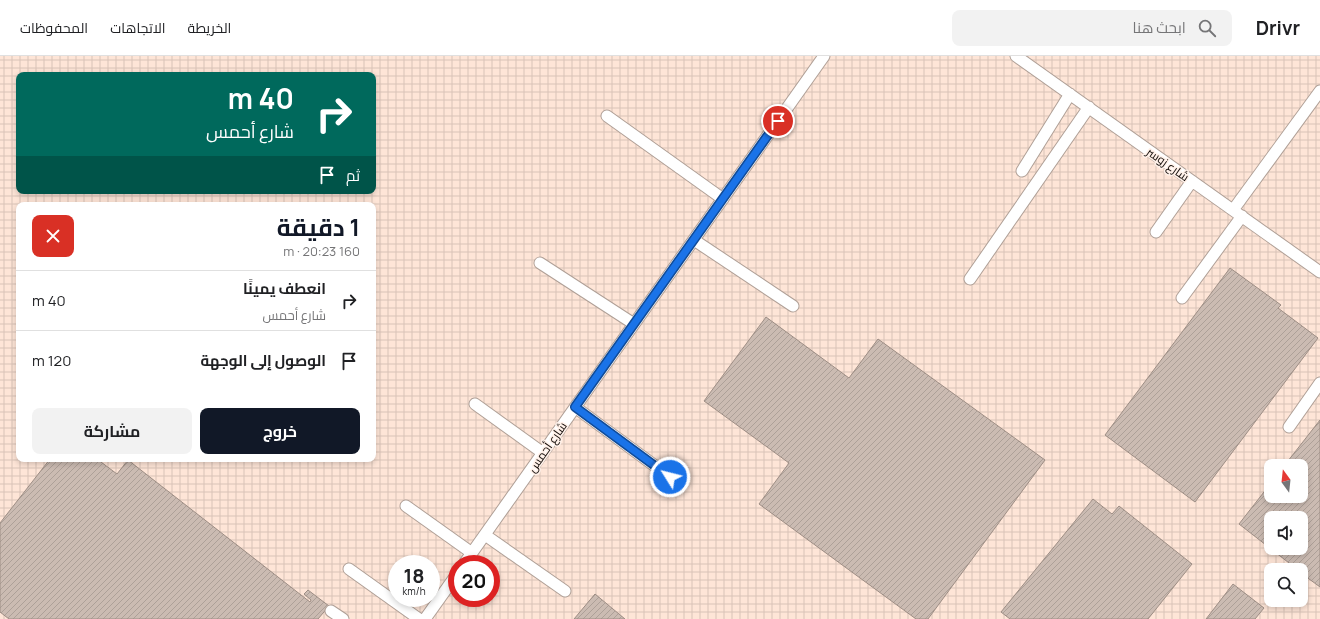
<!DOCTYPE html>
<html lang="ar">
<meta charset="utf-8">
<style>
body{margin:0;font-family:Manrope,Cairo,sans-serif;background:#f2f2f2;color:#202124;direction:rtl;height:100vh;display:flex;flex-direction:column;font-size:15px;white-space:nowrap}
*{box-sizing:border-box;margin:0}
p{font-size:13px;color:#757577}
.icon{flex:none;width:22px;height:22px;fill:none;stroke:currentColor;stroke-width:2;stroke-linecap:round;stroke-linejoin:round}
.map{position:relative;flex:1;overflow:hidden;direction:ltr}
.details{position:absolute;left:16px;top:146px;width:360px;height:260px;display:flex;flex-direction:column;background:#fff;border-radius:8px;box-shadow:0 2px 6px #0003;direction:rtl}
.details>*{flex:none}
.banner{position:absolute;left:16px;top:16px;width:360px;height:122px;border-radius:8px;box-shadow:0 2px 6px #0003;direction:rtl;background:#00695c;color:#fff;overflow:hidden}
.needle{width:26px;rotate:345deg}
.buttons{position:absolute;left:1264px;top:403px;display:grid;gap:8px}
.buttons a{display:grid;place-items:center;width:44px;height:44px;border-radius:8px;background:#fff;box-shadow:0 2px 6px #0003;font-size:20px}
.speed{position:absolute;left:388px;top:499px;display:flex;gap:8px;font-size:20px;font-weight:700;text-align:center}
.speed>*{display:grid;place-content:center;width:52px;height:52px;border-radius:50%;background:#fff;box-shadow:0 2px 6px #0003;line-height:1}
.speed small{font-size:10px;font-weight:400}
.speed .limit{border:6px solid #d22;background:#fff;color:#111}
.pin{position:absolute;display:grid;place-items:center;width:34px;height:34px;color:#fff;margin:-17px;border:2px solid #fff;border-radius:50%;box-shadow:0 1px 4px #0007}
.me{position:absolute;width:44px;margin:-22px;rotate:306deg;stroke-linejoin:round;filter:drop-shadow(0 0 3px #0008)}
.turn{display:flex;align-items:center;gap:14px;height:84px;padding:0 16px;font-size:18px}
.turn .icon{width:52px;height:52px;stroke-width:2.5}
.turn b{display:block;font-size:28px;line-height:34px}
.then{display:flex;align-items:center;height:38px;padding:0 16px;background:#0003;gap:8px;font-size:15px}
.round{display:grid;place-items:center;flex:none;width:42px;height:42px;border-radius:8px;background:#f2f2f2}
.head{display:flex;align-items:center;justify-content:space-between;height:68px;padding:0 16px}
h1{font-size:24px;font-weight:700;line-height:30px;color:#111827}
.cta{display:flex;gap:8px;margin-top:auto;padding:8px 16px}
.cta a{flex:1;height:46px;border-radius:8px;background:#111827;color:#fff;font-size:16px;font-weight:700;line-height:46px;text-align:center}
.cta a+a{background:#f2f2f2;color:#202124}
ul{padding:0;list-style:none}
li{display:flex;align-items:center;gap:12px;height:60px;padding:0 16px;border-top:1px solid #e0e0e0}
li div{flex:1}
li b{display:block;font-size:15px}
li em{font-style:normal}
header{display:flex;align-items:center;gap:24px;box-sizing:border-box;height:56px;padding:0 20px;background:#fff;border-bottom:1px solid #e0e0e0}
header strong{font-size:19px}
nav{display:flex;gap:22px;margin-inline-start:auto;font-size:14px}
.search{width:280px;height:36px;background:#f2f2f2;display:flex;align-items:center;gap:10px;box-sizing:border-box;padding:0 14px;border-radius:8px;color:#757577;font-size:15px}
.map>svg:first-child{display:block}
</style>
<header>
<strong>Drivr</strong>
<div class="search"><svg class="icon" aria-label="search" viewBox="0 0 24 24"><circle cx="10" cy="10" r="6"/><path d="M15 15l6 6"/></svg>ابحث هنا</div>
<nav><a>الخريطة</a><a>الاتجاهات</a><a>المحفوظات</a></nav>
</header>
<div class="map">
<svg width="1320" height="563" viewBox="0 0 1320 563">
<defs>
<pattern id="industrial-grid" width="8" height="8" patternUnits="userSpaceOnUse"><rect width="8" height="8" fill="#fee5d7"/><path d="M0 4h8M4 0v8" fill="none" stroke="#d9c3b7"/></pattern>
<pattern id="building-hatch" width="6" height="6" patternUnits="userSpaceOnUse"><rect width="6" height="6" fill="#cbbbb2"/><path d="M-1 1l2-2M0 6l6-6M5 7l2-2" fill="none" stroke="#ada098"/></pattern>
</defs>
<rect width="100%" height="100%" fill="#fff1e9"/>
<path fill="url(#industrial-grid)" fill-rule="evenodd" d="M 0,0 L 1320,0 L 1320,563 L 0,563 ZM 19,19 L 373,19 L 373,135 L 19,135 ZM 19,149 L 373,149 L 373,403 L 19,403 ZM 1271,410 L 1301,410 L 1301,440 L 1271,440 ZM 1271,462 L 1301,462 L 1301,492 L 1271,492 ZM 397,508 L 431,508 L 431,542 L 397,542 ZM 457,508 L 491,508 L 491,542 L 457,542 ZM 1271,514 L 1301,514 L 1301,544 L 1271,544 Z"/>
<path fill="url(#building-hatch)" stroke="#9d8d84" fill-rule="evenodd" d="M 1230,212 L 1281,249 L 1278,252 L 1318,282 L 1195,446 L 1105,379 Z
M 766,261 L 849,322 L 878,283 L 1045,404 L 928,563 L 916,563 L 759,448 L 789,407 L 704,345 Z
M 1320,364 L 1320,531 L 1301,517 L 1301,514 L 1298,514 L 1239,468 L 1271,427 L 1271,440 L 1301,440 L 1301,410 L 1284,410 ZM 1271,462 L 1301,462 L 1301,492 L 1271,492 Z
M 50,403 L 97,403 L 117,418 L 128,404 L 310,546 L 311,544 L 304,538 L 308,534 L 329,550 L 318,563 L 9,563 L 0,556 L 0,467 Z
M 1093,443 L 1112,458 L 1119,450 L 1192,508 L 1148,563 L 1010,563 L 1001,556 Z
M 1233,528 L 1264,552 L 1255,563 L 1206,563 Z
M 595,538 L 625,563 L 574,563 Z"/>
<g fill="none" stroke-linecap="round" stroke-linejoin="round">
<defs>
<path id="lane" d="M 1016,0 L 1320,216
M 607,60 L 723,143
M 1022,115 L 1070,38
M 1233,154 L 1320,35
M 1156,176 L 1192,125
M 694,184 L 793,250
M 540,207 L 634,268
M 970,223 L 1089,51
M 1182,242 L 1242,160
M 475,348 L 543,397
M 575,351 L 670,421
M 1289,371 L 1320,327
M 406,450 L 472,497
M 485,479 L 565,535
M 464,508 L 824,0
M 349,513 L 419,563
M 331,555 L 343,563
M 425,563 L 457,518"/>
</defs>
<use href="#lane" stroke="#b0a097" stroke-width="13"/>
<use href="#lane" stroke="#fff" stroke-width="11"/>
</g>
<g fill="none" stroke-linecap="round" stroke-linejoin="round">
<defs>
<path id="route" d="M 670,421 L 575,351 L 778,65"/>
</defs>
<use href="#route" stroke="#114b97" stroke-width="10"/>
<use href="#route" stroke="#1a73e8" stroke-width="7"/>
</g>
<g text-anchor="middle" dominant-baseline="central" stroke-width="3" stroke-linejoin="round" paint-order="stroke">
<g font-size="12" fill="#130d0a" stroke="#fff1e9">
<text transform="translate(1168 108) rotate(35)">شارع زوسر</text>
<text transform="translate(547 391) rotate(-55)">شارع أحمس</text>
</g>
</g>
</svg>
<div class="buttons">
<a><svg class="needle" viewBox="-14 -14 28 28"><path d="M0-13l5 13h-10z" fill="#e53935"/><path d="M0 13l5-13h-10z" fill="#757577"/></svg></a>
<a><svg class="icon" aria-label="sound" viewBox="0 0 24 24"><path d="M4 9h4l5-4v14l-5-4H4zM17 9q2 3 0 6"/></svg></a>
<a><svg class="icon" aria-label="search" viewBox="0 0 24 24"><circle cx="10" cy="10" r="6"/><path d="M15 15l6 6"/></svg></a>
</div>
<div class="speed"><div>18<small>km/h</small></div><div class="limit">20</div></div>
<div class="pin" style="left:778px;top:65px;background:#d93025"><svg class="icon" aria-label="arrive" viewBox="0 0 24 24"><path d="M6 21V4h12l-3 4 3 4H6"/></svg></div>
<svg class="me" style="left:670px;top:421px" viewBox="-20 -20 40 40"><circle r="17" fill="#1a73e8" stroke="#fff" stroke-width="3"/><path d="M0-11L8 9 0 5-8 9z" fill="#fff"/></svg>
<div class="banner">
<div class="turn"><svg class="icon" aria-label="right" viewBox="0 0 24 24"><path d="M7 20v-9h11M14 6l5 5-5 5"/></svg><div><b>40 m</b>شارع أحمس</div></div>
<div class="then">ثم<svg class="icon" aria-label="arrive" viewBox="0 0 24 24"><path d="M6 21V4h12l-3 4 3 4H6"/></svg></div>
</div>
<section class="details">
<div class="head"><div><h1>1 دقيقة</h1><p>160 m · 20:23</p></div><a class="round" style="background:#d93025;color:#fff"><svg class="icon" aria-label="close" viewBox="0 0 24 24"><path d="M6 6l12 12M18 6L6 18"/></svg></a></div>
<ul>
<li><svg class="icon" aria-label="right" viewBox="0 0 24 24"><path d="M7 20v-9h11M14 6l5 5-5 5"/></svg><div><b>انعطف يمينًا</b><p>شارع أحمس</p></div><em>40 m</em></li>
<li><svg class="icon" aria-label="arrive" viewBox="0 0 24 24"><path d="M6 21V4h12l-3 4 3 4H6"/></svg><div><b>الوصول إلى الوجهة</b></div><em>120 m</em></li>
</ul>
<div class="cta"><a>خروج</a><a>مشاركة</a></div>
</section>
</div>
